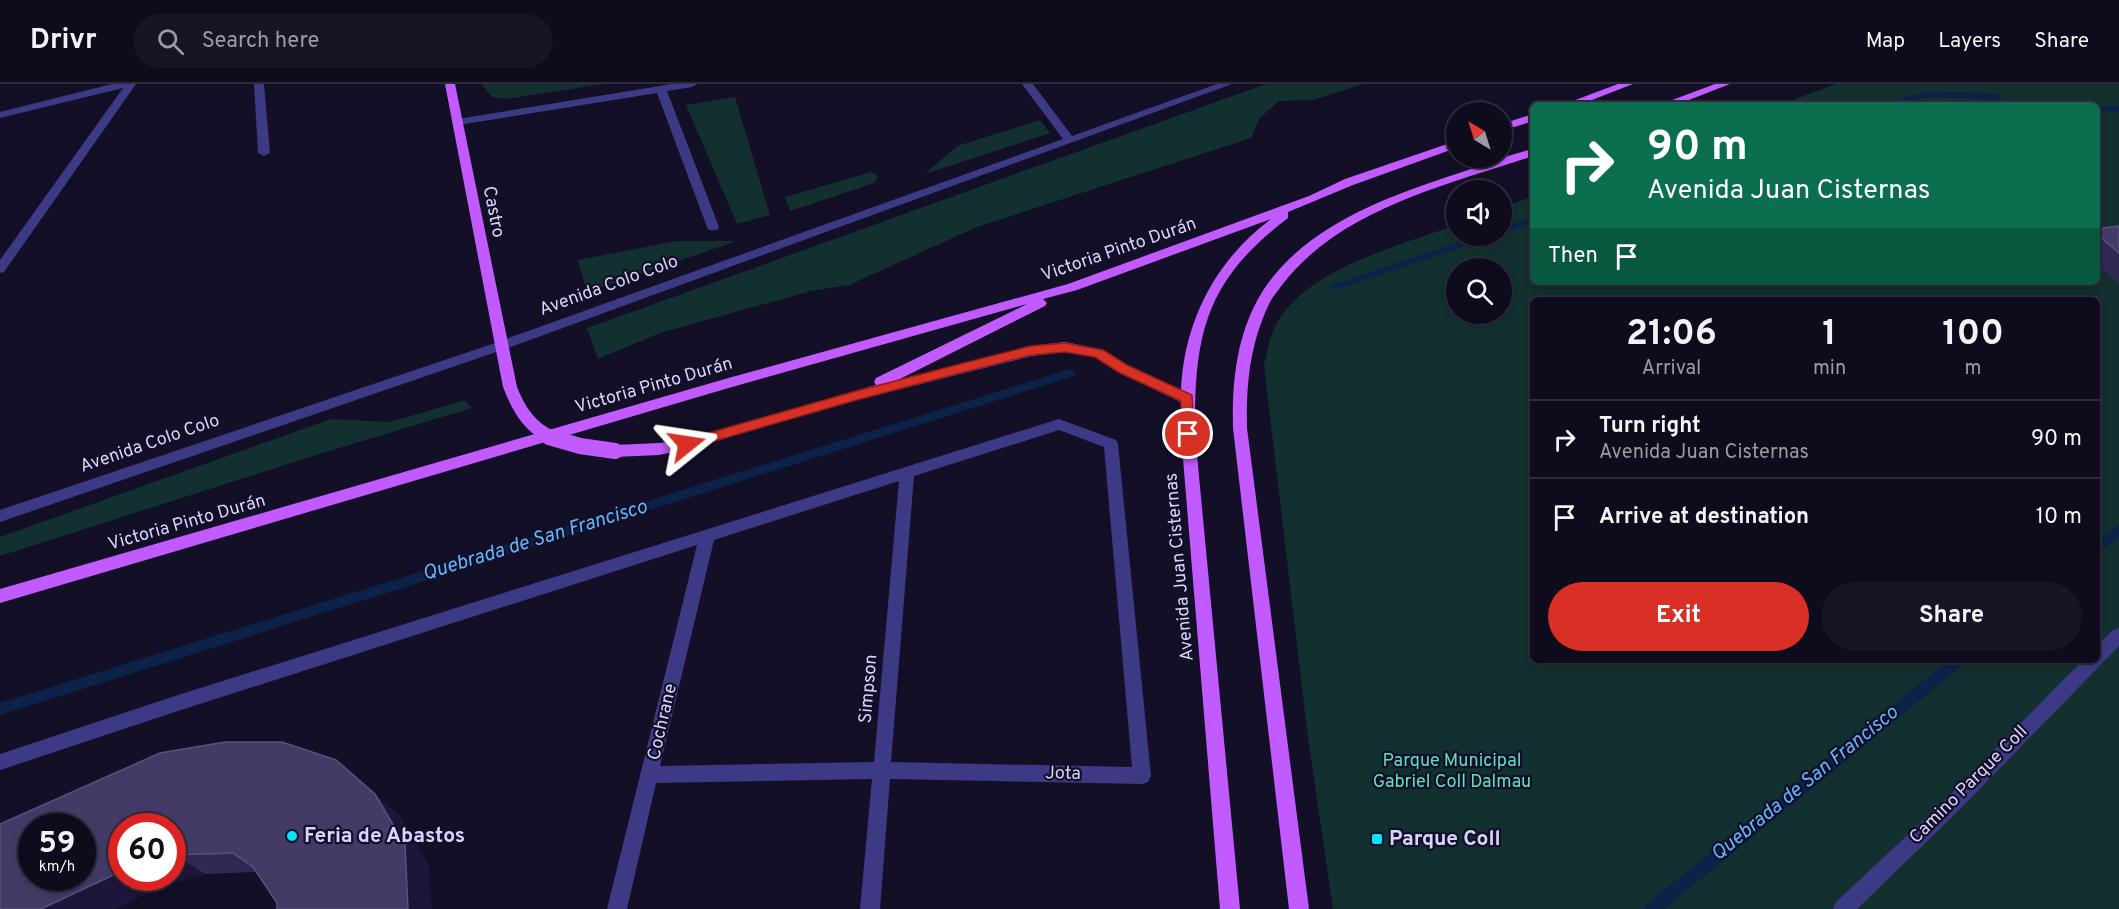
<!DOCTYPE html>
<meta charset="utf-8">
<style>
body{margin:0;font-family:Overpass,sans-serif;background:#171425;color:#f1f3f6;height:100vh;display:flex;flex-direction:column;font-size:22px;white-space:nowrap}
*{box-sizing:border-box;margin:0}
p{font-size:20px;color:#9b9ba3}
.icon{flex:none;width:33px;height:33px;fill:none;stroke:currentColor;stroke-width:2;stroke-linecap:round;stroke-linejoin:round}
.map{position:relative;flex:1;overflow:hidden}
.panel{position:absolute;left:1530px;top:213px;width:570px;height:366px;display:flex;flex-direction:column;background:#0e0b1c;border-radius:9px;box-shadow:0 3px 9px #0003,0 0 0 2px #2e2b3b}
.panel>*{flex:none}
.top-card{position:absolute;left:1530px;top:18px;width:570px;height:183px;border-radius:9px;box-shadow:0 3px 9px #0003,0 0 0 2px #2e2b3b;background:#0b6e4f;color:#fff;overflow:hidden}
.needle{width:39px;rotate:322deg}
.tools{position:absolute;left:1446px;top:18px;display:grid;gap:12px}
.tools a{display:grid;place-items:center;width:66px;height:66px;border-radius:50%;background:#0e0b1c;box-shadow:0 3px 9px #0003,0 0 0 2px #2e2b3b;font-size:30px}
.speed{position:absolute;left:18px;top:729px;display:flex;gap:12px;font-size:30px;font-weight:700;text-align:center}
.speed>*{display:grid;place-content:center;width:78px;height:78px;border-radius:50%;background:#0e0b1c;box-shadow:0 3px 9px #0003,0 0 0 2px #2e2b3b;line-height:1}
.speed small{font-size:15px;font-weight:400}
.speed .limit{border:9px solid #d22;background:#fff;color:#111}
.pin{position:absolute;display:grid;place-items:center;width:51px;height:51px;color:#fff;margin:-26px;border:3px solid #fff;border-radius:50%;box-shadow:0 2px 6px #0007}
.me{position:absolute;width:66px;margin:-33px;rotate:75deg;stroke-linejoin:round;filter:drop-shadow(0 0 4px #0008)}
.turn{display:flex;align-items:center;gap:21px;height:126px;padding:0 18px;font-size:27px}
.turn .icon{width:78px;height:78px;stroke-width:2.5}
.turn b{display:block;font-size:42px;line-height:51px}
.then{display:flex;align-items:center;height:57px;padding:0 18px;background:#0003;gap:12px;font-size:22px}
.eta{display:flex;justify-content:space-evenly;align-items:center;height:102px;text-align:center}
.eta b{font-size:36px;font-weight:700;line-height:42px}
.button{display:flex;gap:12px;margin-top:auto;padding:12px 18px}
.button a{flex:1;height:69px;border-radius:36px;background:#d93025;color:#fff;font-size:24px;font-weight:700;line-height:69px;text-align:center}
.button a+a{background:#171425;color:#f1f3f6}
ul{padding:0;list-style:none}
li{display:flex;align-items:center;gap:18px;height:78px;padding:0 18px;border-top:2px solid #2e2b3b}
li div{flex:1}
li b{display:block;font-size:22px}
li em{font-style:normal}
header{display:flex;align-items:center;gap:36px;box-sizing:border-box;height:84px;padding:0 30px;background:#0e0b1c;border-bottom:2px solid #2e2b3b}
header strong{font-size:28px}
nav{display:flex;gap:33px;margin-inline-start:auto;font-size:21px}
.search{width:420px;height:54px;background:#171425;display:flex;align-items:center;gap:15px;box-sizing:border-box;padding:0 21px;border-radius:33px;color:#9b9ba3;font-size:22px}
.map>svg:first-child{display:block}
</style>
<header>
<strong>Drivr</strong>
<div class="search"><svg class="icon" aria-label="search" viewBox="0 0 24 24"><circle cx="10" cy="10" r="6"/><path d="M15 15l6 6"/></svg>Search here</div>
<nav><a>Map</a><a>Layers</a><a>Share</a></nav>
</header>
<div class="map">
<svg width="2119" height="825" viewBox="0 0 2119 825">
<rect width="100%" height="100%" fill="#130f26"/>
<path fill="#12302f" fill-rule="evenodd" d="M 481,0 L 604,0 L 505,15 L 492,13 Z
M 1266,0 L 1363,0 L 1313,16 L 1279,17 L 1260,34 L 1251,54 L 977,143 L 849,201 L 811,207 L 660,249 L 598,275 L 587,244 Z
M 1836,0 L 2119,0 L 2119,825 L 1333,825 L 1307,646 L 1264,281 C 1267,271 1268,259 1272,250 C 1296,186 1399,162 1456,141 L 1456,152 L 1502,152 L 1502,124 L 1533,112 L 1533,198 L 2097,198 L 2097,21 L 1779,21 ZM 1456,184 L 1502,184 L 1502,230 L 1456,230 ZM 1533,216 L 2097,216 L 2097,576 L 1533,576 Z
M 735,13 L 770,131 L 737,140 L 686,21 Z
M 1040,36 L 1050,49 L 925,90 L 957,62 Z
M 871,88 L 878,92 L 874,99 L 790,127 L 785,113 Z
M 676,157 L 737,157 L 587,208 L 578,176 Z
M 465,316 L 472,324 L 316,371 L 0,472 L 0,453 L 331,335 L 390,338 Z"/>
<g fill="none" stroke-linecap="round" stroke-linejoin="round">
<path fill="#0c2248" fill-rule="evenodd" d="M 1929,7 L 1998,10 L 2002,13 L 1998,16 L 1929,13 L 1892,21 L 1876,21 Z
M 2097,22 L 2119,22 L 2119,28 L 2097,28 Z
M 1533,133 L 1533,139 L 1502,149 L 1502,143 Z
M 1477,152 L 1491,152 L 1489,154 L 1339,205 L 1331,205 L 1330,203 L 1331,201 Z
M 1070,285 L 1074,286 L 1075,289 L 1074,292 L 0,631 L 0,619 Z
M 2119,441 L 2119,453 L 2097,469 L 2097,457 Z
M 1949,576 L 1966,576 L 1964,580 L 1664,825 L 1644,825 L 1647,820 Z"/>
<path fill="#3d3a85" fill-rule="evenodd" d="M 112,0 L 136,0 L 4,188 L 0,189 L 0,176 L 123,4 L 0,34 L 0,28 Z
M 254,0 L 264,0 L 270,69 L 264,72 L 258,69 Z
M 672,0 L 697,0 L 692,3 L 667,7 L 719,143 L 717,146 L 709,146 L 707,143 L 657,9 L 458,41 L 452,38 L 458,35 Z
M 1022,0 L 1033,0 L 1072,52 L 1217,0 L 1232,0 L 505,265 L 0,438 L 0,426 L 495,259 L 1063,55 Z
M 1059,335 L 1116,356 L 1118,360 L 1151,692 L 1148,698 L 1142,700 L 890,695 L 880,825 L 860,825 L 872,695 L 656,699 L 627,825 L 607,825 L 697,461 L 178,627 L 0,686 L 0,670 L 178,611 ZM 1059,346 L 1104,363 L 1132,683 L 891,678 L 914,392 ZM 899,397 L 874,678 L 660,682 L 714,456 Z
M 2119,544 L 2119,562 L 1958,727 L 1857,825 L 1833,825 L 1836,818 L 1946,715 L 2083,576 L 2097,576 L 2097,562 L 2113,546 Z"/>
<path fill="#c25bff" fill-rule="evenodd" d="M 445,0 L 455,0 L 517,303 L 510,308 L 503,303 Z
M 1618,0 L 1633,0 L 1579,21 L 1562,21 Z
M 1715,0 L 1730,0 L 1676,21 L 1659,21 Z
M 1533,30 L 1533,37 L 1502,47 L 1502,40 Z
M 1456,57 L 1456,64 L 1353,101 L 1288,128 L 1288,134 C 1205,197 1194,250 1195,350 L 1240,825 L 1220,825 L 1181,350 L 1181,318 L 1118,288 L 1095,273 L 1065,268 L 1031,272 L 853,317 L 687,365 L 659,371 L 615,373 L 610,371 L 608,367 L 610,363 L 615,361 L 659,359 L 687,355 L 876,301 L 874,298 L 876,294 L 1027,220 L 732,303 L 0,519 L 0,505 L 732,293 L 1068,200 L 1309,112 L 1345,95 ZM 1271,135 C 1216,176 1184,237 1181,306 L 1128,282 L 1104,266 L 1065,258 L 1031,262 L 898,296 L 1045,222 L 1047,219 L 1043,215 L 1077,206 Z
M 1533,65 L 1533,72 C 1447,101 1340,125 1282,201 C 1278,207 1272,213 1269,220 C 1250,260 1246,300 1247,344 L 1309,825 L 1289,825 L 1233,344 C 1232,300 1236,255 1258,215 C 1300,141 1392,111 1468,86 C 1489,79 1511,70 1533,65 Z"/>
<path stroke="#c25bff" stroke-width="13" d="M 510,303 C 519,326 530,344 553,354"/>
<path stroke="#c25bff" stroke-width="16" d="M 549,353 L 580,362 L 615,367"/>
</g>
<path fill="#312854" d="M 2119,142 L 2119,200 L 2097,180 L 2097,145 Z
M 399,731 L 428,780 L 277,819 L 257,788 L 205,790 L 165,801 L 0,740 Z"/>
<path fill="#1d163a" d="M 375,710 L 399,731 L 428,780 L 432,825 L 408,825 Z
M 172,771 L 174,771 L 205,790 L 165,801 L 115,825 L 41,825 L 122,787 L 122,794 L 172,794 Z"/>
<path fill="#433a66" stroke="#5a527e" stroke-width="1.5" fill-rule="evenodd" d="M 2119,142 L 2119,169 L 2097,150 L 2097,145 Z
M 225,658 L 282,658 L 336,676 L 375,710 L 405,761 L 408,825 L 277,825 L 277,819 L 253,783 L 233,769 L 172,771 L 172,742 L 122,742 L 122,787 L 41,825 L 0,825 L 0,740 L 160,669 ZM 32,742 L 82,742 L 82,794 L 32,794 Z"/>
<path fill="#d93025" stroke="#8d1f18" stroke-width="1.5" d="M 1065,259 L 1103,266 L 1127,281 L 1192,311 L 1194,350 L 1192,354 L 1188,355 L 1181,350 L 1181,317 L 1118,288 L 1095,273 L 1065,268 L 1031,271 L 964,288 L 853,317 L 687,365 L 680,360 L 687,355 L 853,308 L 964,279 L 1031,262 Z"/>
<g fill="#00e5ff" stroke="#130f26" stroke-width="2">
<circle cx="292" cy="752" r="6"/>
<rect x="1371" y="749" width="12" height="12" rx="3"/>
</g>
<g text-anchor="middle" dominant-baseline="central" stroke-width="4.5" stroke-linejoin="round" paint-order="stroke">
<g font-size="18" fill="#d9d4ff" stroke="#130f26">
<text transform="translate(493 128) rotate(79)">Castro</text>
<text transform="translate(1119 166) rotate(-19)">Victoria Pinto Durán</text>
<text transform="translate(609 202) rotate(-20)">Avenida Colo Colo</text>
<text transform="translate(654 302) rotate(-16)">Victoria Pinto Durán</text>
<text transform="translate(150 360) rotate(-19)">Avenida Colo Colo</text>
<text transform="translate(187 439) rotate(-16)">Victoria Pinto Durán</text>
<text transform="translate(1180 483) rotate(-95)">Avenida Juan Cisternas</text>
<text transform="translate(869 605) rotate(-85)">Simpson</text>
<text transform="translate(663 638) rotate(-77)">Cochrane</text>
<text transform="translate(1063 690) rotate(1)">Jota</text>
<text transform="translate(1969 701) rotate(-45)">Camino Parque Coll</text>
</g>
<g font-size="18" fill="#5fe0c0" stroke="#130f26">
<text x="1452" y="677">Parque Municipal<tspan x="1452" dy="21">Gabriel Coll Dalmau</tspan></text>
</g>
<g font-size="20" font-style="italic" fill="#62b6ff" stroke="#130f26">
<text transform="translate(535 457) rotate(-17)">Quebrada de San Francisco</text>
<text transform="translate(1805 700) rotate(-39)">Quebrada de San Francisco</text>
</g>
<g font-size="21" font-weight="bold" fill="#d9d4ff" stroke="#130f26" text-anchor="start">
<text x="304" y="752">Feria de Abastos</text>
<text x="1389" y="755">Parque Coll</text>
</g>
</g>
</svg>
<div class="tools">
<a><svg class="needle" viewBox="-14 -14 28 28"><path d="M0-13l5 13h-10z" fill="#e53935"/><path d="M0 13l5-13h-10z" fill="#9b9ba3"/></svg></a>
<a><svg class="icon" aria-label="sound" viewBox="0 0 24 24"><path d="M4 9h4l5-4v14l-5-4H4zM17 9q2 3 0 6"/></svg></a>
<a><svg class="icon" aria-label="search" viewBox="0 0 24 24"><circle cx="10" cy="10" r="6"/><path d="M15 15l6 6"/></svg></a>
</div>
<div class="speed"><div>59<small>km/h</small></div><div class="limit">60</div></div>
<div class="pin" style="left:1188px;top:350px;background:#d93025"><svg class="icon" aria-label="arrive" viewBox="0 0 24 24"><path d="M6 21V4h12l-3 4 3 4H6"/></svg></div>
<svg class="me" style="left:687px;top:360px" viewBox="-20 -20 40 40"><path d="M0-17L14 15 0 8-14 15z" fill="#d93025" stroke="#fff" stroke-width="4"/></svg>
<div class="top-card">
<div class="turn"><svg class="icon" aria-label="right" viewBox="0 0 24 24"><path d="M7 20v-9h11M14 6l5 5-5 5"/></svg><div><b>90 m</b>Avenida Juan Cisternas</div></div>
<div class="then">Then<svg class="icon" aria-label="arrive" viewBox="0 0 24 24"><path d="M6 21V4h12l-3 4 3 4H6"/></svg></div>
</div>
<section class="panel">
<div class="eta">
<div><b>21:06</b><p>Arrival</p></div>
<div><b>1</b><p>min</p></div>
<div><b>100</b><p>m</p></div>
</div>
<ul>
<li><svg class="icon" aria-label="right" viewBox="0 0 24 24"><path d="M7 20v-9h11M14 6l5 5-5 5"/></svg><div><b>Turn right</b><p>Avenida Juan Cisternas</p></div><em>90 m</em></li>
<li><svg class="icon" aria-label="arrive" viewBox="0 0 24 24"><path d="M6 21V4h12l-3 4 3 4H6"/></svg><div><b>Arrive at destination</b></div><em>10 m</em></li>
</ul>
<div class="button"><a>Exit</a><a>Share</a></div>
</section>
</div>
